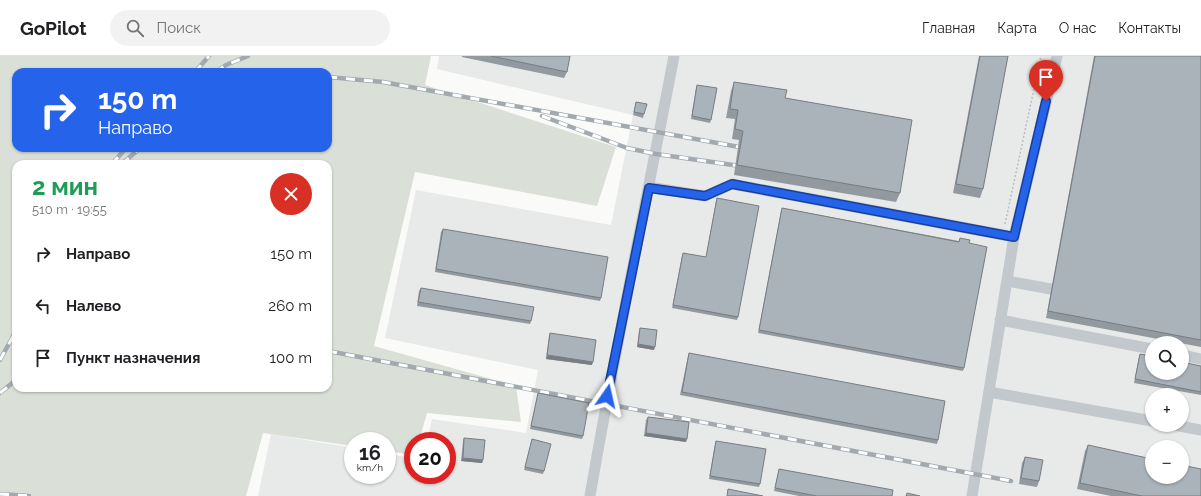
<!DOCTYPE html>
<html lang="ru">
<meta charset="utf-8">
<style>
body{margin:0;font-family:Raleway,sans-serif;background:#f2f2f2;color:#202124;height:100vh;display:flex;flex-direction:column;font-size:15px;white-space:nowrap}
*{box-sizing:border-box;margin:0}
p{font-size:13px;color:#757577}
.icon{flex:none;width:22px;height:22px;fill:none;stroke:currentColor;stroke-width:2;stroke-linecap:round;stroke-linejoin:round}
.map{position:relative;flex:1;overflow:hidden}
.drawer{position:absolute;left:12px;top:104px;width:320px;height:232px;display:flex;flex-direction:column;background:#fff;border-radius:12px;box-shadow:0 1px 3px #0004}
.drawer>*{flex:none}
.guide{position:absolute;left:12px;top:12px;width:320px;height:84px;border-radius:12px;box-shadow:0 1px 3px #0004;background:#2563eb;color:#fff;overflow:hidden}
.buttons{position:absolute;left:1145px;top:280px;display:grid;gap:8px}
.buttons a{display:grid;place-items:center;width:44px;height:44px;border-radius:50%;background:#fff;box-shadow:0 1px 3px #0004;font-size:20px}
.speed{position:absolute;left:344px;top:376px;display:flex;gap:8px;font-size:20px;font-weight:700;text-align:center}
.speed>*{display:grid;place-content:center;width:52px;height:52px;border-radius:50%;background:#fff;box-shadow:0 1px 3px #0004;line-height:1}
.speed small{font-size:10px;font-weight:400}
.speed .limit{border:6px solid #d22;background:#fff;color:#111}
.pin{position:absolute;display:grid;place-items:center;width:34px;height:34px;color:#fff;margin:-41px -17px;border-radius:50% 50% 50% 0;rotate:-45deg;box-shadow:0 0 4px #0007}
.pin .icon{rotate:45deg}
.me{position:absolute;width:44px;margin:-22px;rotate:11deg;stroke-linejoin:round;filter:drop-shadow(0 0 3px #0008)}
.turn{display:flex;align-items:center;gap:14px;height:84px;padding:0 20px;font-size:18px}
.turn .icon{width:52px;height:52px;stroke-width:2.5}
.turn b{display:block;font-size:28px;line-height:34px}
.round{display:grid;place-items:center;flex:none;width:42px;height:42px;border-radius:21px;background:#f2f2f2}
.head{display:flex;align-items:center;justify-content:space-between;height:68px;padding:0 20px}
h1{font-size:24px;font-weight:700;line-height:30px;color:#1e9e55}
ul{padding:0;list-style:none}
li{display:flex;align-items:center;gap:12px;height:52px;padding:0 20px}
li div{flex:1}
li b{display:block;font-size:15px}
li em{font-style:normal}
header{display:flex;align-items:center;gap:24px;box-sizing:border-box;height:56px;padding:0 20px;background:#fff;border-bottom:1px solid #e0e0e0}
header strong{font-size:19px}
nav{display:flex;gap:22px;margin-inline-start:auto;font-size:14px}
.search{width:280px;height:36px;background:#f2f2f2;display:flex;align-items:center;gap:10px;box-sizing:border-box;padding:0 14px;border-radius:22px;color:#757577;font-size:15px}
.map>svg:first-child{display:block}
</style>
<header>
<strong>GoPilot</strong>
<div class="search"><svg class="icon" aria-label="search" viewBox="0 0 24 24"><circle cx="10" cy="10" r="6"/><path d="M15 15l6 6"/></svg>Поиск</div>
<nav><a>Главная</a><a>Карта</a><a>О нас</a><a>Контакты</a></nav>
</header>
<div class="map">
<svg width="1201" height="440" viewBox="0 0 1201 440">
<rect width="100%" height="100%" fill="#fafaf8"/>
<path fill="#e8e9e9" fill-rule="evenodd" d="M 439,0 L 1201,0 L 1201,440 L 258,440 L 271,378 L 353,392 L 353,419 L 387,419 L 387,398 L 413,402 L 413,419 L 447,419 L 447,385 L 427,385 L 432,363 L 526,377 L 538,314 L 385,282 L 416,134 L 611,169 L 633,59 L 437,13 ZM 1152,287 L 1182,287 L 1182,317 L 1152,317 ZM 1152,339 L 1182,339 L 1182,369 L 1152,369 ZM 1152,391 L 1182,391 L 1182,421 L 1152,421 Z"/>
<path fill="#dadfd7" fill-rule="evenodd" d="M 0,0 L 431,0 L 425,29 L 616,91 L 597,150 L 415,116 L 374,290 L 516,330 L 521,366 L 427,357 L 419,385 L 413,385 L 413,399 L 387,395 L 387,385 L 353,385 L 353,390 L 263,377 L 246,440 L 0,440 ZM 16,16 L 328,16 L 328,92 L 16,92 ZM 16,108 L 328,108 L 328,332 L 16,332 Z"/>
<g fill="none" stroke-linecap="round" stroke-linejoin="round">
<path stroke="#bbbfc2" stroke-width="1.5" stroke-dasharray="2 2" stroke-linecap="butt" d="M 1005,168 L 1041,0"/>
<path stroke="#c3c8cc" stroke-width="11" d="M 649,131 L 705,140 L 732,128 L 1014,181
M 1007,225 L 1051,233
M 1000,264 L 1152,293
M 1182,299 L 1201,303
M 989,336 L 1152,365
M 1174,369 L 1201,374
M 590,440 C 615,293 646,147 674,0
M 972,440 L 1014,181 L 1057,0"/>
<defs>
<path id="rail" d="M 195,16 L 209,0
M 216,16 L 226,9 L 248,0
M 328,21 L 383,26 L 750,93
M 542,60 L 627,92 L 656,98 L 747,111
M 112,108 L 126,92
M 122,108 L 140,92
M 328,295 L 1011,425
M 0,304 L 16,275
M 0,337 L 16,324
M 0,438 L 29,440"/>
</defs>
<use href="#rail" stroke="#a2aab0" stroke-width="4.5"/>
<use href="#rail" stroke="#fff" stroke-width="3" stroke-dasharray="9" stroke-linecap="butt"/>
</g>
<path fill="#929a9f" d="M 462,0 L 570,0 L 567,16 L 564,22 L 462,1 Z
M 979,0 L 1008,0 L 983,133 L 980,142 L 953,137 Z
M 1094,0 L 1201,0 L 1201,291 L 1046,262 Z
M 734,26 L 785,42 L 900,137 L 896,146 L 734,119 L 739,84 L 732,83 L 735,63 L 726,62 L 731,35 Z
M 697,29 L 711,64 L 710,67 L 691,63 L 696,32 Z
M 636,46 L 644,58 L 643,62 L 633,59 Z
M 717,142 L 738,261 L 737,264 L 672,252 L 682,200 L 683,197 L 706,201 L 716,145 Z
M 782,152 L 959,185 L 960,182 L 969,187 L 964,312 L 963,315 L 758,277 L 781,155 Z
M 443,173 L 601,242 L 600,245 L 435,216 L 441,176 Z
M 421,232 L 531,265 L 530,268 L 417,250 L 419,235 Z
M 640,272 L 654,294 L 637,291 L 639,275 Z
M 550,277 L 592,309 L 546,303 L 549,280 Z
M 689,297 L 938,384 L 937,388 L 680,339 L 688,300 Z
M 1140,298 L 1201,310 L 1201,339 L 1134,327 L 1139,301 Z
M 538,337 L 583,380 L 582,383 L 530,373 Z
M 648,361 L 686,386 L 644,380 L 646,364 Z
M 464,382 L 483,404 L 482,407 L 461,405 L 463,385 Z
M 532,383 L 544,415 L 543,418 L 524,414 Z
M 716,385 L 760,428 L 759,431 L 709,423 L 715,388 Z
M 1088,389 L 1201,440 L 1111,440 L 1077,433 L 1085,395 Z
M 1025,401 L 1039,425 L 1037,431 L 1019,428 L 1022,407 Z
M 779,413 L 892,440 L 799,440 L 774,435 Z"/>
<path fill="#777d82" d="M 638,288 L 655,291 L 654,294 L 637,291 Z
M 547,299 L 593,306 L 592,309 L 546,303 Z
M 646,377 L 687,383 L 686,386 L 644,380 Z
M 463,402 L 483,404 L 482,407 L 461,405 Z"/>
<path fill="#aab3b9" stroke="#777d82" d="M 491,0 L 570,0 L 567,16 Z
M 980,0 L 1008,0 L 983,133 L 956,128 Z
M 1095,0 L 1201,0 L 1201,284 L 1048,255 Z
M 734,26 L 787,34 L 785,42 L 912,64 L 900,137 L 737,109 L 743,75 L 735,73 L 738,54 L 730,53 Z
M 697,29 L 717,32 L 711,64 L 692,60 Z
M 636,46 L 647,48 L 644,58 L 634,56 Z
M 717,142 L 759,150 L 738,261 L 673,249 L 683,197 L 706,201 Z
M 782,152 L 959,186 L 960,182 L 970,184 L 969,187 L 987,191 L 964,312 L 759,274 Z
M 443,173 L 608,201 L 601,242 L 436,213 Z
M 421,232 L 534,251 L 531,265 L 418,246 Z
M 640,272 L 657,274 L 655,291 L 638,288 Z
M 550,277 L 596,284 L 593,306 L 547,299 Z
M 689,297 L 945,345 L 938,384 L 682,336 Z
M 1140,298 L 1152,300 L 1152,317 L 1182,317 L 1182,306 L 1201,310 L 1201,336 L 1135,323 Z
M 538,337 L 589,347 L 583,380 L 531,370 Z
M 648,361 L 689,366 L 687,383 L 646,377 Z
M 464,382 L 485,384 L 483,404 L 463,402 Z
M 532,383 L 551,388 L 544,415 L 525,411 Z
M 716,385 L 766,393 L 760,428 L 710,420 Z
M 1088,389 L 1152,403 L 1152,421 L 1182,421 L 1182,409 L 1201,413 L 1201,440 L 1142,440 L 1080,427 Z
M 1025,401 L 1043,404 L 1039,425 L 1021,422 Z
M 779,413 L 893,434 L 892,440 L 817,440 L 775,432 Z
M 728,433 L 763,440 L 727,440 Z
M 907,437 L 920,440 L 906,440 Z"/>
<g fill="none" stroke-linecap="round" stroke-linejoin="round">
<defs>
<path id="route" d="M 607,340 L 649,132 L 705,140 L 732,128 L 1014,181 L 1046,45"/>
</defs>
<use href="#route" stroke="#184099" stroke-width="10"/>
<use href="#route" stroke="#2563eb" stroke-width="7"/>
</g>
</svg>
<div class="buttons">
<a><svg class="icon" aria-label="search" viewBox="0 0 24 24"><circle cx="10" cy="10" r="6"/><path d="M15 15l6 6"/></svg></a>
<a>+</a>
<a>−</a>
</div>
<div class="speed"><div>16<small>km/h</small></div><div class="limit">20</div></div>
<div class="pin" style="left:1046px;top:45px;background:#d93025"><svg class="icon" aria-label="arrive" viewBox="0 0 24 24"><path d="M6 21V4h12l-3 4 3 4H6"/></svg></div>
<svg class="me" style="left:607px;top:340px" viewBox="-20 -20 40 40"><path d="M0-17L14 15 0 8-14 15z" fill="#2563eb" stroke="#fff" stroke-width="4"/></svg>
<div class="guide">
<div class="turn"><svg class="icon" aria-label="right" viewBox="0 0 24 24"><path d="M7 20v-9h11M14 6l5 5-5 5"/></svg><div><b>150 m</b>Направо</div></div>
</div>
<section class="drawer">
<div class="head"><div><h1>2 мин</h1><p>510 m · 19:55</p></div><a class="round" style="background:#d93025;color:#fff"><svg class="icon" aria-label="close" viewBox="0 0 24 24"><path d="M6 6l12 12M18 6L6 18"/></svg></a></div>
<ul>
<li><svg class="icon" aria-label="right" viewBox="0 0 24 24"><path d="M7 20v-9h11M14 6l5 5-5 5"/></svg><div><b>Направо</b></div><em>150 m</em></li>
<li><svg class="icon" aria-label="left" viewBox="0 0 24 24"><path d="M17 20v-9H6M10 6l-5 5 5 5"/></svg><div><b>Налево</b></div><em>260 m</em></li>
<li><svg class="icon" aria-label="arrive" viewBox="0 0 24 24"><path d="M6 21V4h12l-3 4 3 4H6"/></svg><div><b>Пункт назначения</b></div><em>100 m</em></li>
</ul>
</section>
</div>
